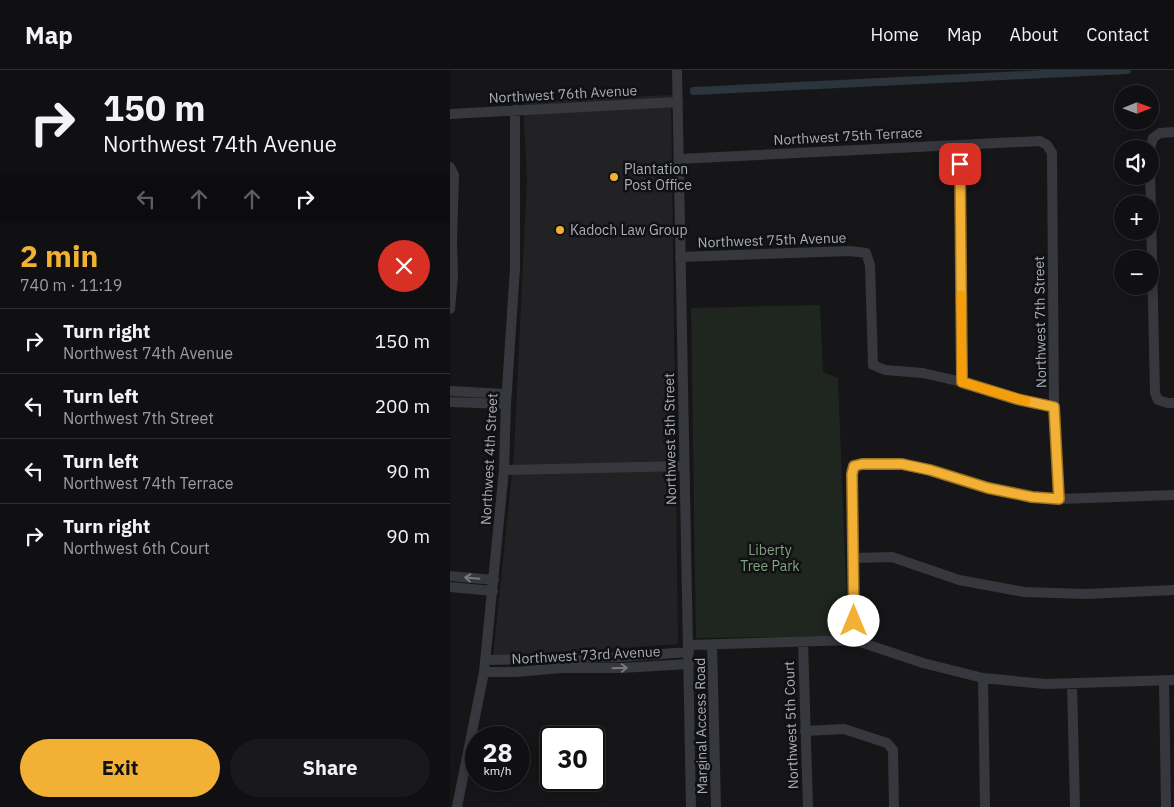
<!DOCTYPE html>
<meta charset="utf-8">
<style>
body{margin:0;font-family:"IBM Plex Sans",sans-serif;background:#19191b;color:#f1f3f6;height:100vh;display:flex;flex-direction:column;font-size:19px;white-space:nowrap}
*{box-sizing:border-box;margin:0}
p{font-size:16px;color:#9c9d9f}
.icon{flex:none;width:28px;height:28px;fill:none;stroke:currentColor;stroke-width:2;stroke-linecap:round;stroke-linejoin:round}
.map{position:relative;flex:1;overflow:hidden}
.sheet{display:flex;flex-direction:column;background:#101012;width:450px}
.sheet>*{flex:none}
.guide{background:#101012;color:#f1f3f6;overflow:hidden}
.needle{width:32px;rotate:89deg}
.tools{position:absolute;left:664px;top:15px;display:grid;gap:10px}
.tools a{display:grid;place-items:center;width:45px;height:45px;border-radius:50%;background:#101012;box-shadow:0 2px 12px #0003,0 0 0 1px #303032;font-size:25px}
.speed{position:absolute;left:15px;top:656px;display:flex;gap:10px;font-size:25px;font-weight:700;text-align:center}
.speed>*{display:grid;place-content:center;width:65px;height:65px;border-radius:50%;background:#101012;box-shadow:0 2px 12px #0003,0 0 0 1px #303032;line-height:1}
.speed small{font-size:12px;font-weight:400}
.speed .limit{border:2px solid #111;border-radius:8px;background:#fff;color:#111}
.pin{position:absolute;display:grid;place-items:center;width:42px;height:42px;color:#fff;margin:-21px;border-radius:10px;box-shadow:0 2px 8px #0006}
.me{position:absolute;width:55px;margin:-28px;rotate:0deg;stroke-linejoin:round;filter:drop-shadow(0 0 4px #0008)}
.turn{display:flex;align-items:center;gap:18px;height:105px;padding:0 20px;font-size:22px}
.turn .icon{width:65px;height:65px;stroke-width:2.5}
.turn b{display:block;font-size:35px;line-height:42px}
.lanes{display:flex;align-items:center;height:48px;padding:0 20px;background:#0003;justify-content:center;gap:25px;direction:ltr}
.lanes .off{opacity:.35}
.round{display:grid;place-items:center;flex:none;width:52px;height:52px;border-radius:26px;background:#19191b}
.headline{display:flex;align-items:center;justify-content:space-between;height:85px;padding:0 20px}
h1{font-size:30px;font-weight:800;line-height:38px;color:#f2b134}
.button{display:flex;gap:10px;margin-top:auto;padding:10px 20px}
.button a{flex:1;height:58px;border-radius:30px;background:#f2b134;color:#111;font-size:20px;font-weight:800;line-height:58px;text-align:center}
.button a+a{background:#19191b;color:#f1f3f6}
ul{padding:0;list-style:none}
li{display:flex;align-items:center;gap:15px;height:65px;padding:0 20px;border-top:1px solid #303032}
li div{flex:1}
li b{display:block;font-size:19px}
li em{font-style:normal}
header{display:flex;align-items:center;gap:30px;box-sizing:border-box;height:70px;padding:0 25px;background:#101012;border-bottom:1px solid #303032}
header strong{font-size:24px}
nav{display:flex;gap:28px;margin-inline-start:auto;font-size:18px}
main{display:flex;flex:1;min-height:0}
.map>svg:first-child{display:block}
</style>
<header>
<strong>Map</strong>
<nav><a>Home</a><a>Map</a><a>About</a><a>Contact</a></nav>
</header>
<main>
<section class="sheet">
<div class="guide">
<div class="turn"><svg class="icon" aria-label="right" viewBox="0 0 24 24"><path d="M7 20v-9h11M14 6l5 5-5 5"/></svg><div><b>150 m</b>Northwest 74th Avenue</div></div>
<div class="lanes"><svg class="icon off" aria-label="left" viewBox="0 0 24 24"><path d="M17 20v-9H6M10 6l-5 5 5 5"/></svg><svg class="icon off" aria-label="ahead" viewBox="0 0 24 24"><path d="M12 20V5M6 11l6-6 6 6"/></svg><svg class="icon off" aria-label="ahead" viewBox="0 0 24 24"><path d="M12 20V5M6 11l6-6 6 6"/></svg><svg class="icon" aria-label="right" viewBox="0 0 24 24"><path d="M7 20v-9h11M14 6l5 5-5 5"/></svg></div>
</div>
<div class="headline"><div><h1>2 min</h1><p>740 m · 11:19</p></div><a class="round" style="background:#d93025;color:#fff"><svg class="icon" aria-label="close" viewBox="0 0 24 24"><path d="M6 6l12 12M18 6L6 18"/></svg></a></div>
<ul>
<li><svg class="icon" aria-label="right" viewBox="0 0 24 24"><path d="M7 20v-9h11M14 6l5 5-5 5"/></svg><div><b>Turn right</b><p>Northwest 74th Avenue</p></div><em>150 m</em></li>
<li><svg class="icon" aria-label="left" viewBox="0 0 24 24"><path d="M17 20v-9H6M10 6l-5 5 5 5"/></svg><div><b>Turn left</b><p>Northwest 7th Street</p></div><em>200 m</em></li>
<li><svg class="icon" aria-label="left" viewBox="0 0 24 24"><path d="M17 20v-9H6M10 6l-5 5 5 5"/></svg><div><b>Turn left</b><p>Northwest 74th Terrace</p></div><em>90 m</em></li>
<li><svg class="icon" aria-label="right" viewBox="0 0 24 24"><path d="M7 20v-9h11M14 6l5 5-5 5"/></svg><div><b>Turn right</b><p>Northwest 6th Court</p></div><em>90 m</em></li>
</ul>
<div class="button"><a>Exit</a><a>Share</a></div>
</section>
<div class="map">
<svg width="724" height="737" viewBox="0 0 724 737">
<rect width="100%" height="100%" fill="#161618"/>
<path fill="#222225" d="M 221,25 L 228,574 L 43,587 L 64,383 L 77,109 L 73,32 Z"/>
<path fill="#1e261f" d="M 370,235 L 373,302 L 388,308 L 398,566 L 246,568 L 241,238 Z"/>
<g fill="none" stroke-linecap="round" stroke-linejoin="round">
<path stroke="#2c353c" stroke-width="8" d="M 244,21 L 677,0"/>
<path stroke="#37383d" stroke-width="10" d="M 227,0 L 241,737
M 0,44 L 228,32
M 510,75 L 512,312
M 700,79 L 703,68 L 710,63 L 724,62
M 229,89 L 590,71 L 597,75 L 602,83 L 604,337 L 609,429
M 0,97 L 4,105 L 2,171 L 3,206 L 0,239
M 700,98 L 705,323 L 708,330 L 718,333 L 724,333
M 230,187 L 400,181 L 416,183 L 420,195 L 423,295 L 435,300 L 473,303 L 512,312 L 567,329 L 604,337
M 0,321 L 56,324
M 0,332 L 56,334
M 54,400 L 234,396
M 404,488 L 442,487 L 509,510 L 574,522 L 636,524 L 724,520
M 0,506 L 44,510
M 0,517 L 43,521
M 404,570 L 402,404 L 405,396 L 412,394 L 452,395 L 480,400 L 538,418 L 582,427 L 609,429 L 724,425
M 353,572 L 358,737
M 262,574 L 266,737
M 238,575 L 404,570 L 473,593 L 533,608 L 595,614 L 724,610
M 35,590 L 170,587 L 239,582
M 34,602 L 66,602 L 111,598 L 171,598 L 239,594
M 533,608 L 535,737
M 714,611 L 716,737
M 622,614 L 625,737
M 355,661 L 394,659 L 437,673 L 443,680 L 444,737
M 7,737 L 34,602 L 54,400 L 56,334 L 65,198 L 65,40"/>
</g>
<defs><path id="oneway-shaft" d="M-6 0H5M1.5-3L5.5 0L1.5 3" fill="none" stroke-width="1.6" stroke-linecap="round" stroke-linejoin="round" transform="scale(1.25)"/></defs>
<g stroke="#757881">
<use href="#oneway-shaft" transform="translate(22 508) rotate(-175)"/>
<use href="#oneway-shaft" transform="translate(170 598) rotate(-2)"/>
</g>
<g fill="none" stroke-linecap="round" stroke-linejoin="round">
<defs>
<path id="route" d="M 404,551 L 402,404 L 404,396 L 412,394 L 452,394 L 480,400 L 538,418 L 582,427 L 609,429 L 604,337 L 567,329 L 512,312 L 510,94"/>
</defs>
<use href="#route" stroke="#9d7322" stroke-width="12"/>
<use href="#route" stroke="#f2b134" stroke-width="9"/>
<path stroke="#f59e0b" stroke-width="9" d="M 511,225 L 512,312 L 576,331"/>
</g>
<g fill="#f2b134" stroke="#111113" stroke-width="2">
<circle cx="164" cy="107" r="5"/>
<circle cx="110" cy="160" r="5"/>
</g>
<g text-anchor="middle" dominant-baseline="central" stroke-width="5" stroke-linejoin="round" paint-order="stroke">
<g font-size="14" fill="#a8adb8" stroke="#111113">
<text transform="translate(113 24) rotate(-3)">Northwest 76th Avenue</text>
<text transform="translate(398 66) rotate(-3)">Northwest 75th Terrace</text>
<text transform="translate(322 170) rotate(-2)">Northwest 75th Avenue</text>
<text transform="translate(590 252) rotate(-91)">Northwest 7th Street</text>
<text transform="translate(220 369) rotate(-91)">Northwest 5th Street</text>
<text transform="translate(39 389) rotate(-87)">Northwest 4th Street</text>
<text transform="translate(136 585) rotate(-3)">Northwest 73rd Avenue</text>
<text transform="translate(341 655) rotate(-92)">Northwest 5th Court</text>
<text transform="translate(251 656) rotate(-91)">Marginal Access Road</text>
</g>
<g font-size="14" fill="#a8adb8" stroke="#111113" text-anchor="start">
<text x="174" y="99">Plantation<tspan x="174" dy="16">Post Office</tspan></text>
<text x="120" y="160">Kadoch Law Group</text>
</g>
<g font-size="14" fill="#7fa381" stroke="#111113">
<text x="320" y="480">Liberty<tspan x="320" dy="16">Tree Park</tspan></text>
</g>
</g>
</svg>
<div class="tools">
<a><svg class="needle" viewBox="-14 -14 28 28"><path d="M0-13l5 13h-10z" fill="#e53935"/><path d="M0 13l5-13h-10z" fill="#9c9d9f"/></svg></a>
<a><svg class="icon" aria-label="sound" viewBox="0 0 24 24"><path d="M4 9h4l5-4v14l-5-4H4zM17 9q2 3 0 6"/></svg></a>
<a>+</a>
<a>−</a>
</div>
<div class="speed"><div>28<small>km/h</small></div><div class="limit">30</div></div>
<div class="pin" style="left:510px;top:94px;background:#d93025"><svg class="icon" aria-label="arrive" viewBox="0 0 24 24"><path d="M6 21V4h12l-3 4 3 4H6"/></svg></div>
<svg class="me" style="left:404px;top:551px" viewBox="-20 -20 40 40"><circle r="19" fill="#fff"/><path d="M0-13L10 11 0 6-10 11z" fill="#f2b134"/></svg>
</div>
</main>
